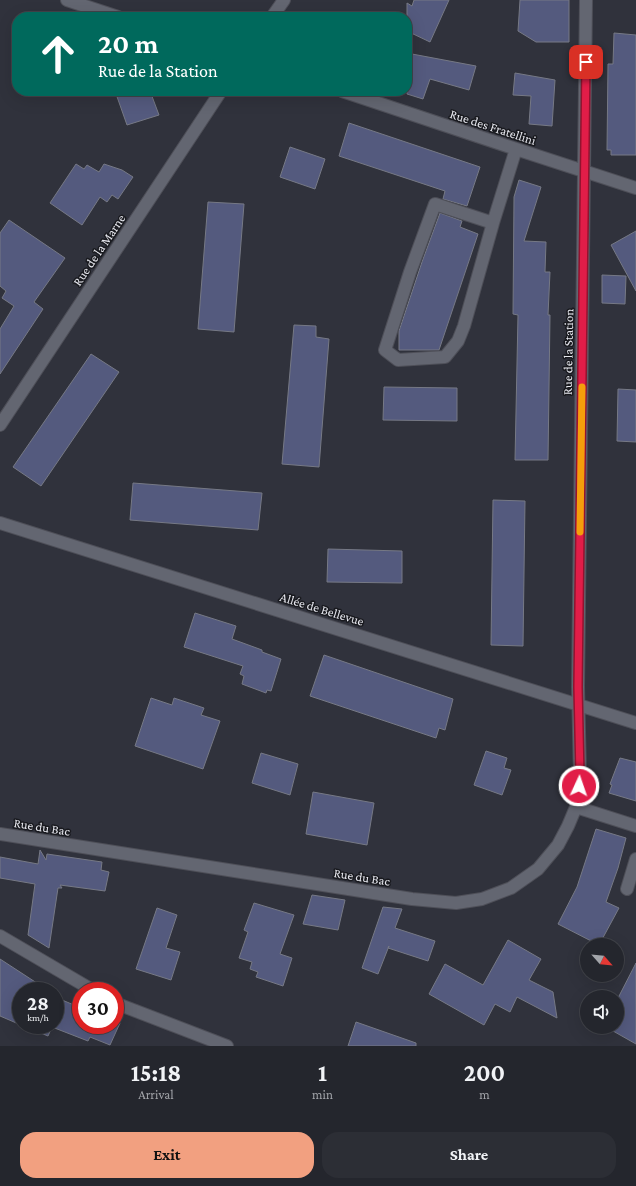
<!DOCTYPE html>
<meta charset="utf-8">
<style>
body{margin:0;font-family:"Crimson Pro",serif;background:#2c2e35;color:#f1f3f6;height:100vh;display:flex;flex-direction:column;font-size:15px;white-space:nowrap}
*{box-sizing:border-box;margin:0}
p{font-size:13px;color:#a3a5aa}
.icon{flex:none;width:22px;height:22px;fill:none;stroke:currentColor;stroke-width:2;stroke-linecap:round;stroke-linejoin:round}
.map{position:relative;height:1046px;overflow:hidden}
.drawer{display:flex;flex-direction:column;background:#24262d;flex:1}
.drawer>*{flex:none}
.hud{position:absolute;left:12px;top:12px;width:400px;height:84px;border-radius:16px;box-shadow:0 4px 16px #0002,0 0 0 1px #414349;background:#00695c;color:#fff;overflow:hidden}
.needle{width:26px;rotate:117deg}
.fabs{position:absolute;left:580px;top:938px;display:grid;gap:8px}
.fabs a{display:grid;place-items:center;width:44px;height:44px;border-radius:50%;background:#24262d;box-shadow:0 4px 16px #0002,0 0 0 1px #414349;font-size:20px}
.speed{position:absolute;left:12px;top:982px;display:flex;gap:8px;font-size:20px;font-weight:700;text-align:center}
.speed>*{display:grid;place-content:center;width:52px;height:52px;border-radius:50%;background:#24262d;box-shadow:0 4px 16px #0002,0 0 0 1px #414349;line-height:1}
.speed small{font-size:10px;font-weight:400}
.speed .limit{border:6px solid #d22;background:#fff;color:#111}
.pin{position:absolute;display:grid;place-items:center;width:34px;height:34px;color:#fff;margin:-17px;border-radius:8px;box-shadow:0 2px 6px #0006}
.me{position:absolute;width:44px;margin:-22px;rotate:3deg;stroke-linejoin:round;filter:drop-shadow(0 0 3px #0008)}
.turn{display:flex;align-items:center;gap:14px;height:84px;padding:0 20px;font-size:18px}
.turn .icon{width:52px;height:52px;stroke-width:2.5}
.turn b{display:block;font-size:28px;line-height:34px}
.eta{display:flex;justify-content:space-evenly;align-items:center;height:68px;text-align:center}
.eta b{font-size:24px;font-weight:700;line-height:28px}
.action{display:flex;gap:8px;margin-top:auto;padding:8px 20px}
.action a{flex:1;height:46px;border-radius:16px;background:#f2a080;color:#111;font-size:16px;font-weight:700;line-height:46px;text-align:center}
.action a+a{background:#2c2e35;color:#f1f3f6}
.map>svg:first-child{display:block}
</style>
<div class="map">
<svg width="636" height="1046" viewBox="0 0 636 1046">
<rect width="100%" height="100%" fill="#30323c"/>
<path fill="#545a7e" stroke="#767985" d="M 414,0 L 449,0 L 430,42 L 407,31 L 407,3 L 412,6 Z
M 520,0 L 569,0 L 569,42 L 536,42 L 518,31 Z
M 614,33 L 636,35 L 636,155 L 611,155 L 611,150 L 607,150 L 608,64 L 613,64 Z
M 412,54 L 476,66 L 469,90 L 430,79 L 423,99 L 407,94 L 407,70 Z
M 515,73 L 555,80 L 552,126 L 529,124 L 531,96 L 513,95 Z
M 115,91 L 150,91 L 159,115 L 127,125 Z
M 349,123 L 480,167 L 467,206 L 443,199 L 445,191 L 339,156 Z
M 290,147 L 325,159 L 315,189 L 280,177 Z
M 76,164 L 84,169 L 87,165 L 99,172 L 104,164 L 122,170 L 133,177 L 118,199 L 112,195 L 107,202 L 100,197 L 82,225 L 50,203 Z
M 519,180 L 541,187 L 524,241 L 546,242 L 545,272 L 550,272 L 548,315 L 550,315 L 548,460 L 515,460 L 518,315 L 513,314 L 514,197 Z
M 208,202 L 244,204 L 234,332 L 198,329 Z
M 440,213 L 462,221 L 460,227 L 478,234 L 439,350 L 399,350 L 399,331 L 422,262 Z
M 9,220 L 65,258 L 34,302 L 43,309 L 0,374 L 0,329 L 14,306 L 2,298 L 6,291 L 0,286 L 0,233 Z
M 636,231 L 636,291 L 611,245 Z
M 602,275 L 626,276 L 625,304 L 602,303 Z
M 294,325 L 316,326 L 316,337 L 329,339 L 319,467 L 282,464 Z
M 91,354 L 119,372 L 41,486 L 13,467 Z
M 384,387 L 457,388 L 457,421 L 383,420 Z
M 618,389 L 636,390 L 636,442 L 617,441 Z
M 133,483 L 262,493 L 258,530 L 130,520 Z
M 493,500 L 525,501 L 523,646 L 491,645 Z
M 328,549 L 402,551 L 402,583 L 327,582 Z
M 195,613 L 236,626 L 232,639 L 262,650 L 262,652 L 281,659 L 271,691 L 267,690 L 266,693 L 242,684 L 244,676 L 240,674 L 243,666 L 184,647 Z
M 324,655 L 453,699 L 445,730 L 439,728 L 436,738 L 310,696 Z
M 151,698 L 172,705 L 174,698 L 204,708 L 201,715 L 220,721 L 203,769 L 135,746 Z
M 486,751 L 507,758 L 504,768 L 511,770 L 502,795 L 474,785 Z
M 261,753 L 298,764 L 290,795 L 252,783 Z
M 620,758 L 636,762 L 636,801 L 609,793 L 612,785 L 610,784 Z
M 313,792 L 374,803 L 367,845 L 306,834 Z
M 596,829 L 626,838 L 618,868 L 606,902 L 619,908 L 599,945 L 558,924 L 577,887 Z
M 40,850 L 46,860 L 47,854 L 102,862 L 101,870 L 109,872 L 105,891 L 60,885 L 62,888 L 58,888 L 49,948 L 28,935 L 35,884 L 0,878 L 0,857 L 38,864 Z
M 312,895 L 345,900 L 338,930 L 303,924 Z
M 254,903 L 294,915 L 280,954 L 292,958 L 283,986 L 256,977 L 258,972 L 250,969 L 252,962 L 239,958 L 248,932 L 244,930 Z
M 383,907 L 402,909 L 395,928 L 435,941 L 428,961 L 388,948 L 389,946 L 378,974 L 362,968 Z
M 157,908 L 177,915 L 166,948 L 180,952 L 171,980 L 136,969 Z
M 508,940 L 541,959 L 529,980 L 553,992 L 557,1018 L 517,997 L 510,1012 L 495,1004 L 484,1025 L 429,994 L 445,964 L 483,985 Z
M 0,959 L 46,989 L 46,991 L 21,991 L 21,1025 L 0,1016 Z
M 636,963 L 636,1044 L 606,1027 L 617,1027 L 617,1000 Z
M 55,997 L 81,1008 L 81,1025 L 115,1025 L 115,1021 L 120,1023 L 110,1045 L 90,1037 L 88,1041 L 52,1027 L 48,1036 L 21,1025 L 55,1025 Z
M 356,1022 L 416,1043 L 416,1046 L 348,1046 Z"/>
<g fill="none" stroke-linecap="round" stroke-linejoin="round">
<defs>
<path id="minor" d="M 67,0 L 118,17
M 272,17 L 284,0
M 342,91 L 516,149 L 636,188
M 493,223 L 435,204 L 410,272 L 385,350 L 398,360 L 445,357 L 458,341 L 464,326 L 493,223 L 516,149
M 0,425 L 221,91
M 0,523 L 636,723
M 576,807 L 636,826
M 0,834 L 412,899 L 456,903 L 482,899 L 511,888 L 538,869 L 558,845 L 568,826 L 576,807 L 580,775 L 578,687 L 586,0
M 627,889 L 636,859
M 0,936 L 94,991
M 115,1003 L 227,1046"/>
</defs>
<use href="#minor" stroke="#4e4f58" stroke-width="14"/>
<use href="#minor" stroke="#636671" stroke-width="12"/>
</g>
<g fill="none" stroke-linecap="round" stroke-linejoin="round">
<defs>
<path id="route" d="M 579,786 L 580,775 L 578,687 L 586,62"/>
</defs>
<use href="#route" stroke="#92132f" stroke-width="10"/>
<use href="#route" stroke="#e11d48" stroke-width="7"/>
<path stroke="#f59e0b" stroke-width="7" d="M 580,532 L 582,387"/>
</g>
<g text-anchor="middle" dominant-baseline="central" stroke-width="3" stroke-linejoin="round" paint-order="stroke">
<g font-size="13" fill="#e6e7ee" stroke="#191a1f">
<text transform="translate(493 127) rotate(18)">Rue des Fratellini</text>
<text transform="translate(99 250) rotate(-56)">Rue de la Marne</text>
<text transform="translate(568 352) rotate(-89)">Rue de la Station</text>
<text transform="translate(322 609) rotate(17)">Allée de Bellevue</text>
<text transform="translate(42 827) rotate(9)">Rue du Bac</text>
<text transform="translate(362 877) rotate(9)">Rue du Bac</text>
</g>
</g>
</svg>
<div class="fabs">
<a><svg class="needle" viewBox="-14 -14 28 28"><path d="M0-13l5 13h-10z" fill="#e53935"/><path d="M0 13l5-13h-10z" fill="#a3a5aa"/></svg></a>
<a><svg class="icon" aria-label="sound" viewBox="0 0 24 24"><path d="M4 9h4l5-4v14l-5-4H4zM17 9q2 3 0 6"/></svg></a>
</div>
<div class="speed"><div>28<small>km/h</small></div><div class="limit">30</div></div>
<div class="pin" style="left:586px;top:62px;background:#d93025"><svg class="icon" aria-label="arrive" viewBox="0 0 24 24"><path d="M6 21V4h12l-3 4 3 4H6"/></svg></div>
<svg class="me" style="left:579px;top:786px" viewBox="-20 -20 40 40"><circle r="17" fill="#e11d48" stroke="#fff" stroke-width="3"/><path d="M0-11L8 9 0 5-8 9z" fill="#fff"/></svg>
<div class="hud">
<div class="turn"><svg class="icon" aria-label="ahead" viewBox="0 0 24 24"><path d="M12 20V5M6 11l6-6 6 6"/></svg><div><b>20 m</b>Rue de la Station</div></div>
</div>
</div>
<section class="drawer">
<div class="eta">
<div><b>15:18</b><p>Arrival</p></div>
<div><b>1</b><p>min</p></div>
<div><b>200</b><p>m</p></div>
</div>
<div class="action"><a>Exit</a><a>Share</a></div>
</section>
